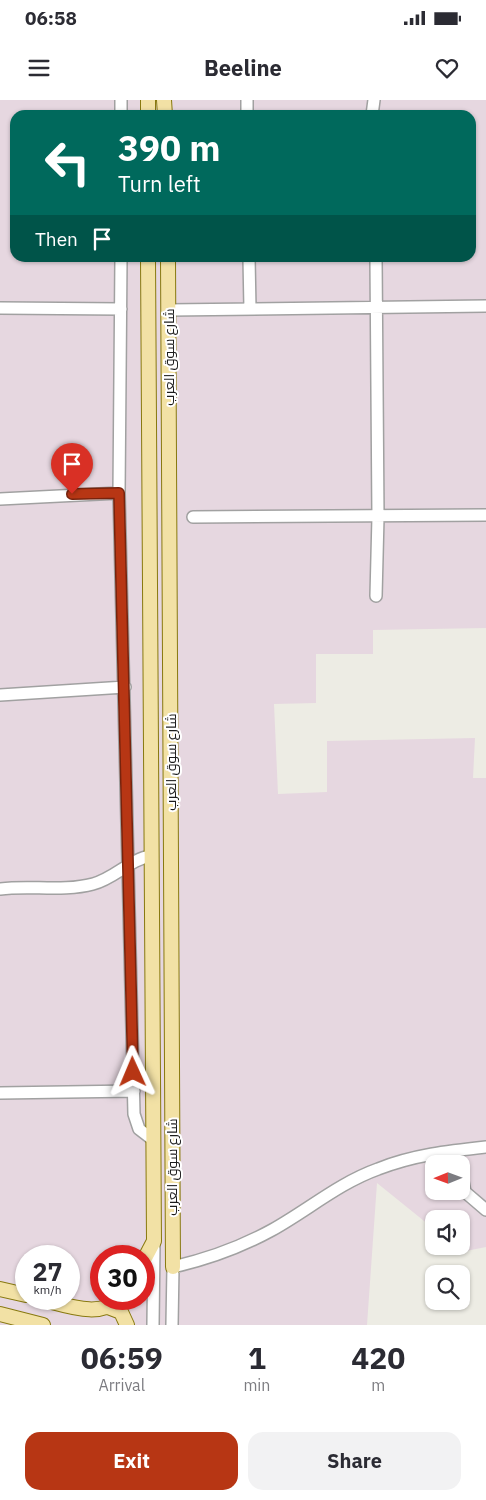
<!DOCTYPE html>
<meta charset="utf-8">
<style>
body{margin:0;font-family:"IBM Plex Sans",Cairo,sans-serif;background:#f2f2f3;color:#2b2b33;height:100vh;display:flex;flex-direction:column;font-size:19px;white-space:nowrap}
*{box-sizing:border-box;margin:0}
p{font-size:16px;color:#7c7c81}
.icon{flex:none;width:28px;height:28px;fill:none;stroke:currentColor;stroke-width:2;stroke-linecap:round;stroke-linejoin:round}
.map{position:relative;height:1225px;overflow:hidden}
.sheet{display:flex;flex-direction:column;background:#fff;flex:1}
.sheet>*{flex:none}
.guide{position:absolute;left:10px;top:10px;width:466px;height:152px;border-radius:15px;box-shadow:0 1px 4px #0004;background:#00695c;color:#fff;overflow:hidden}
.needle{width:32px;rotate:269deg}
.tools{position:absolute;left:425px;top:1055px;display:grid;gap:10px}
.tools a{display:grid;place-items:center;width:45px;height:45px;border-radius:10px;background:#fff;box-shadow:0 1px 4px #0004;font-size:25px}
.speed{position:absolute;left:15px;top:1145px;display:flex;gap:10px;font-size:25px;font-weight:700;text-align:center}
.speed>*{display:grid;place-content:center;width:65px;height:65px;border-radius:50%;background:#fff;box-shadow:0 1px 4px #0004;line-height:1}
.speed small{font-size:12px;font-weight:400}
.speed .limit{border:8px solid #d22;background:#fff;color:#111}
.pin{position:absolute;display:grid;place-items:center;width:42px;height:42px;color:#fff;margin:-51px -21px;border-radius:50% 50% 50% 0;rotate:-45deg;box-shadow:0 0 5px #0007}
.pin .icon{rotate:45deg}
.me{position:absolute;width:55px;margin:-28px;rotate:359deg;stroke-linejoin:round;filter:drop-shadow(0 0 4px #0008)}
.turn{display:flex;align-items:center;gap:18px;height:105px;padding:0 25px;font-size:22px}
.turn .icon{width:65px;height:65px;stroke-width:2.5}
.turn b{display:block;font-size:35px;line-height:42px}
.then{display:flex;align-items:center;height:48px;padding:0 25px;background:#0003;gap:10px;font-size:19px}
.eta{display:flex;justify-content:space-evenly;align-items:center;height:85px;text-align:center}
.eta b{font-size:30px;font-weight:800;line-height:35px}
.primary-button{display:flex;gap:10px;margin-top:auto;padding:10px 25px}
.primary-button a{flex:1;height:58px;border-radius:15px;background:#b73614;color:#fff;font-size:20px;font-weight:800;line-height:58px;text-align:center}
.primary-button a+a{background:#f2f2f3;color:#2b2b33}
.status{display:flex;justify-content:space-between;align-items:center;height:35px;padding:0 25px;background:#fff;direction:ltr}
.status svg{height:14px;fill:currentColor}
header{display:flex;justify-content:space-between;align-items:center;height:65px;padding:0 25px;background:#fff;font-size:22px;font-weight:800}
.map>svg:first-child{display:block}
</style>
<div class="status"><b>06:58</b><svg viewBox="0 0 49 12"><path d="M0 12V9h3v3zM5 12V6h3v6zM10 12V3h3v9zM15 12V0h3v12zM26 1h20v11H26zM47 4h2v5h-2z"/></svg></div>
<header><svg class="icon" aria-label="menu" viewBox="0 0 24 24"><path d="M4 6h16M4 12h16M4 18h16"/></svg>Beeline<svg class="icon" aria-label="heart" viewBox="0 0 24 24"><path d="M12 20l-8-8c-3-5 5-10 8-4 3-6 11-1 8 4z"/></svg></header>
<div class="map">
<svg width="486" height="1225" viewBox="0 0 486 1225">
<rect width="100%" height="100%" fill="#edece4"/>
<path fill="#e6d7e0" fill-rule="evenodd" d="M 0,0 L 486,0 L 486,528 L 373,530 L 373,554 L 316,554 L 316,603 L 274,604 L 278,694 L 327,692 L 327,641 L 475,638 L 473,678 L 486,678 L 486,1147 L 461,1152 L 455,1146 L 461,1146 L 461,1119 L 434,1119 L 434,1129 L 377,1083 L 367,1225 L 0,1225 ZM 15,15 L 471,15 L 471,158 L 15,158 ZM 434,1064 L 461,1064 L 461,1091 L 434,1091 ZM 26,1156 L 69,1156 L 69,1199 L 26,1199 ZM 101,1156 L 144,1156 L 144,1199 L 101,1199 Z"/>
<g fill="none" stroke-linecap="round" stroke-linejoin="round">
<defs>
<path id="minor" d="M 121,0 L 121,15
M 247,0 L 247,15
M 372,15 L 374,0
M 121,158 L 119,393 L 134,1014 L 139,1029 L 152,1039
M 249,158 L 250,209
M 0,208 L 121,209
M 169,210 L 486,206
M 0,399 L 119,393
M 193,417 L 486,415
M 376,496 L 378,417 L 376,158
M 0,595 L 125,587
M 0,789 C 30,785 63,792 93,784 C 114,779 130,759 151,756
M 0,993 L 134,991
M 461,1071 L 465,1092 L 486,1110
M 153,1225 L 154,1143
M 172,1225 L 173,1167 C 208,1159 241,1147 272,1130 C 308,1110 339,1083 378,1069 C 413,1055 449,1051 486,1047"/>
<path id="major" d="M 148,0 L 148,15
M 164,0 L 165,15
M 168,158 L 173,1167
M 144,1160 L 154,1141 L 148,158
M 0,1189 L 26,1195
M 40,1199 C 67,1205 98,1219 121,1199
M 108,1207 L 121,1212 L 127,1225
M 0,1214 L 43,1225"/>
</defs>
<use href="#minor" stroke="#a1a1a1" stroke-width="14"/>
<use href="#major" stroke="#88790f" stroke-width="16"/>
<use href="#minor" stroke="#fff" stroke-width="11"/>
<use href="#major" stroke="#f2e1a5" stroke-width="14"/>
</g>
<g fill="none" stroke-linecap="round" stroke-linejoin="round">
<defs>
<path id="route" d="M 72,394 L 119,393 L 133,972"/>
</defs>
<use href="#route" stroke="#77230d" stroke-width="12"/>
<use href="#route" stroke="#b73614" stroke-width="9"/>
</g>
<g text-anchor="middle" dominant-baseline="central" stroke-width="4" stroke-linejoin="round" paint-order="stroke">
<g font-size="14" fill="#1d1d1d" stroke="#fff">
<text transform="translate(169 257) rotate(-90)">شارع سوق العرب</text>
<text transform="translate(171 662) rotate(-90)">شارع سوق العرب</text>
<text transform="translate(172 1067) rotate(-90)">شارع سوق العرب</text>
</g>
</g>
</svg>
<div class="tools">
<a><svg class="needle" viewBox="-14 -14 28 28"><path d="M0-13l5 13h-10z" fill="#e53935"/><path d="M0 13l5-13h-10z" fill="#7c7c81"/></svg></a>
<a><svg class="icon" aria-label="sound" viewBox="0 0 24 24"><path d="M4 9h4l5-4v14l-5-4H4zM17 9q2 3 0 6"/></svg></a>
<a><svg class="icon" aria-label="search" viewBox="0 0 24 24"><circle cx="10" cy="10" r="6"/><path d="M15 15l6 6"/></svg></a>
</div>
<div class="speed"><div>27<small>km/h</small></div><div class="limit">30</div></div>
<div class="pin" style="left:72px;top:394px;background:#d93025"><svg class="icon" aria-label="arrive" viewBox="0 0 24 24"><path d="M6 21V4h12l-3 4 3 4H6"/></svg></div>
<svg class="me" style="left:133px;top:972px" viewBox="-20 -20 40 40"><path d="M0-17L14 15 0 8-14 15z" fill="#b73614" stroke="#fff" stroke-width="4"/></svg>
<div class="guide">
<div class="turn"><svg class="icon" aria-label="left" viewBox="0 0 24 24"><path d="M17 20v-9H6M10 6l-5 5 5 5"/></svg><div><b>390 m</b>Turn left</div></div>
<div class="then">Then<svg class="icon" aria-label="arrive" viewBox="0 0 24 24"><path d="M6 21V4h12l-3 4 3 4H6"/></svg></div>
</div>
</div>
<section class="sheet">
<div class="eta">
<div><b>06:59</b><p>Arrival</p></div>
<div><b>1</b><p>min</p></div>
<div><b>420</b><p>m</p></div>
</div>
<div class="primary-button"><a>Exit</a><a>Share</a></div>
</section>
